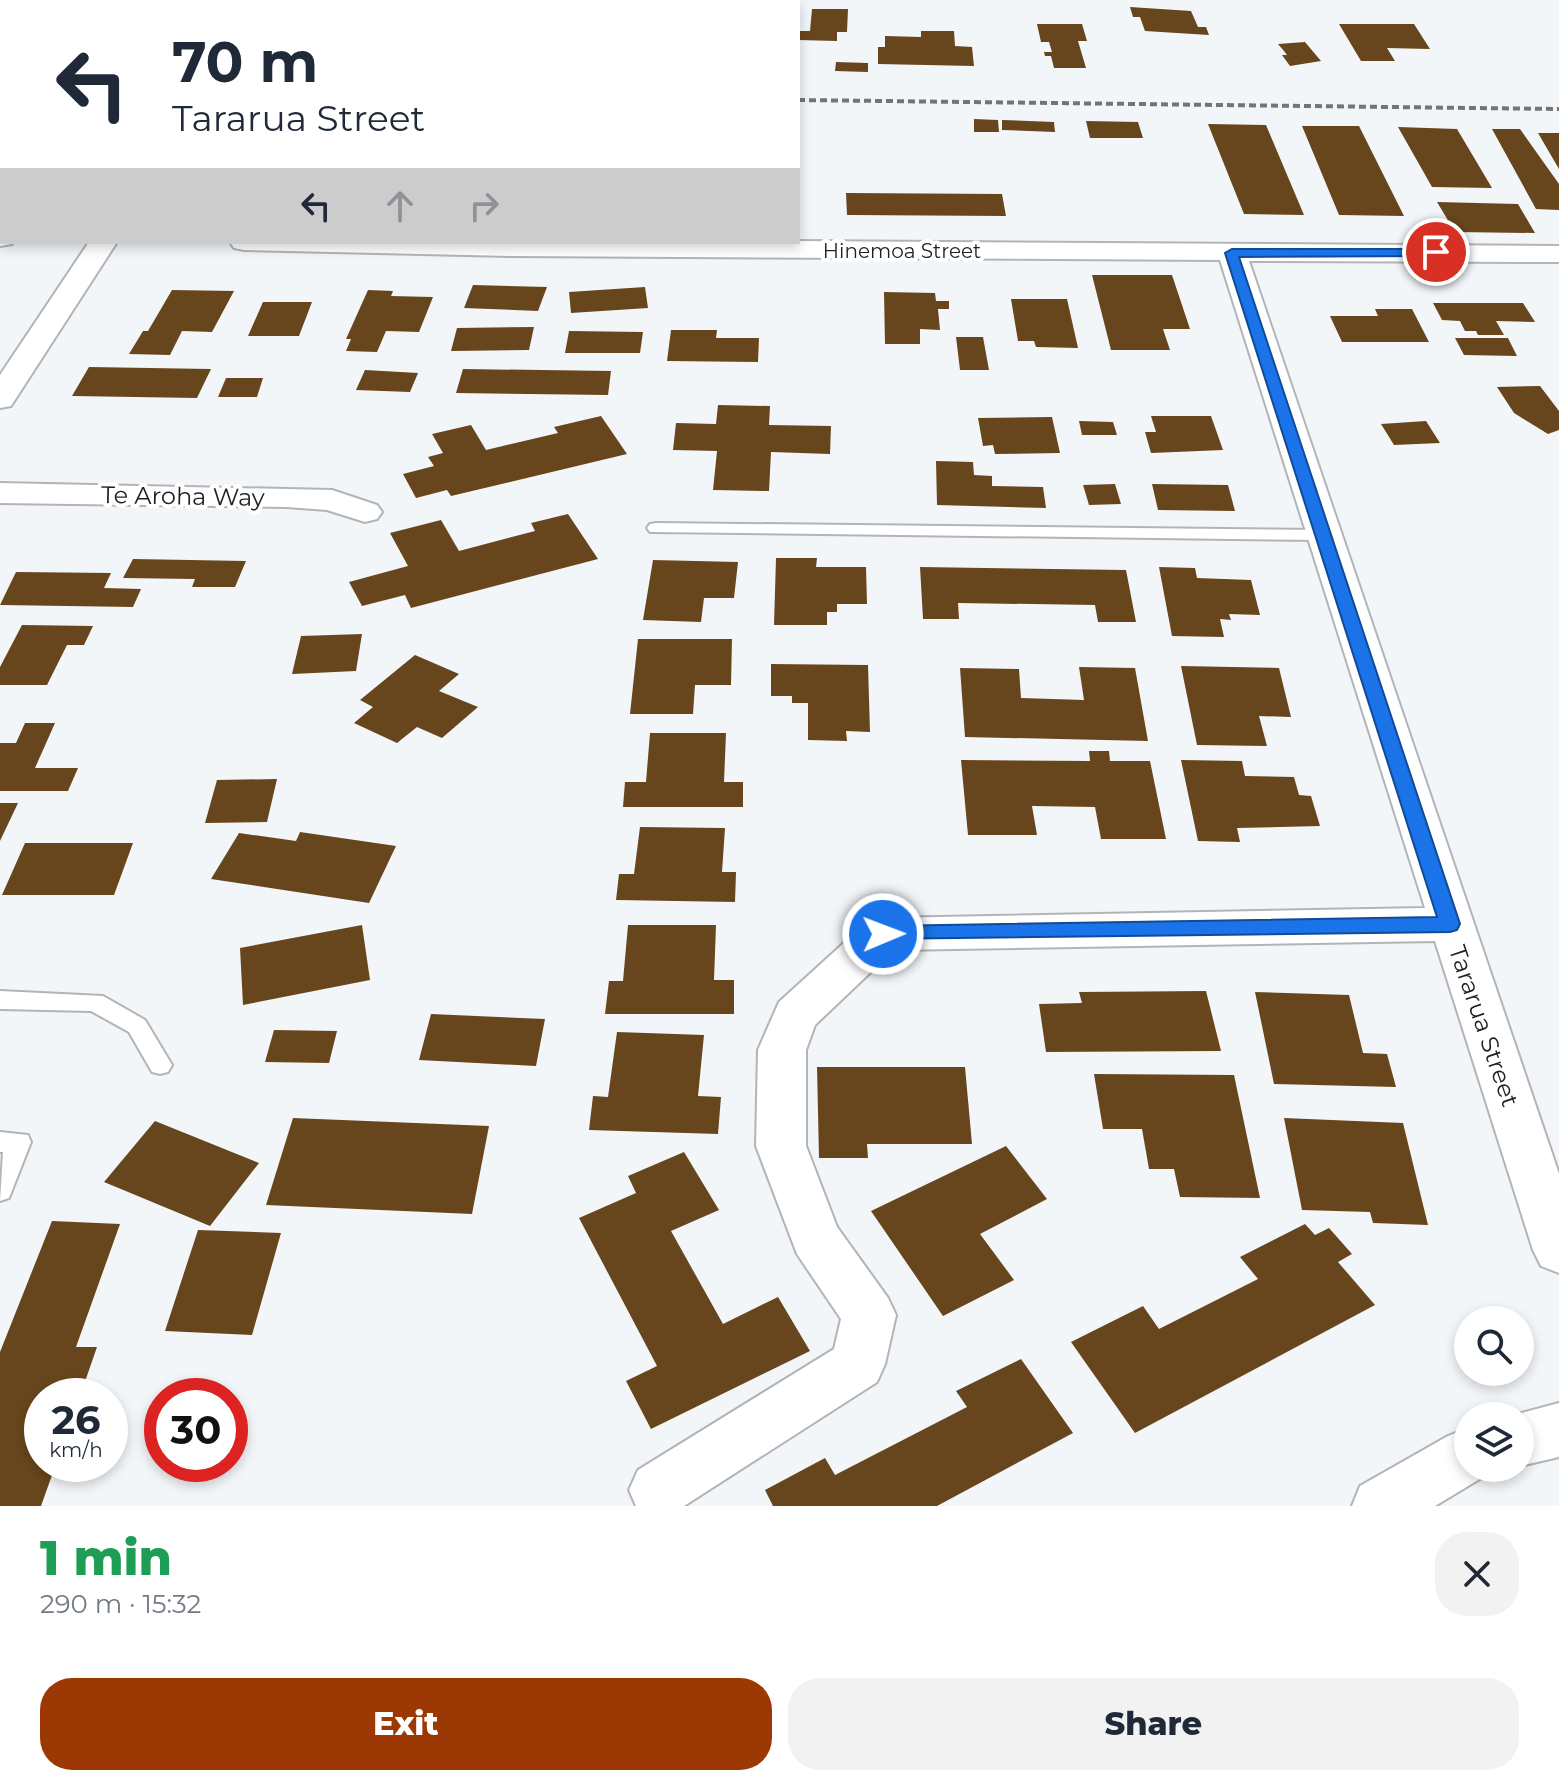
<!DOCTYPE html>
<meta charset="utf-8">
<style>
body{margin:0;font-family:Montserrat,sans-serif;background:#f2f2f3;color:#1f2937;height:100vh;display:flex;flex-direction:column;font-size:30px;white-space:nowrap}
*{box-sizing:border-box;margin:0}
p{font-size:26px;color:#747a83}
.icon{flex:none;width:44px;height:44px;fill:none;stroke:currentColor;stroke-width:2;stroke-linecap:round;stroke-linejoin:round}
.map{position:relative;height:1506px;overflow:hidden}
.details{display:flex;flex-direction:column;background:#fff;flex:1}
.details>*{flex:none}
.hud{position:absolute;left:0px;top:0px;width:800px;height:244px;box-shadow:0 4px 12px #0003;background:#fff;color:#1f2937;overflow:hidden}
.fabs{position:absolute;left:1454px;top:1306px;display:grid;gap:16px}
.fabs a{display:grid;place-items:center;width:80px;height:80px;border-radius:50%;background:#fff;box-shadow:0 4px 12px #0003;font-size:40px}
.speed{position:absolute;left:24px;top:1378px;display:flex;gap:16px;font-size:40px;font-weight:700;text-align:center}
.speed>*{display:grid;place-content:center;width:104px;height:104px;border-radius:50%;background:#fff;box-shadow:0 4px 12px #0003;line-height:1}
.speed small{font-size:20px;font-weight:400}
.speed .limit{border:12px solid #d22;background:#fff;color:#111}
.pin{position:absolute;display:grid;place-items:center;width:68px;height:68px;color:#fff;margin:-34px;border:4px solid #fff;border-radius:50%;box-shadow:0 2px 8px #0007}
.me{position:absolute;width:88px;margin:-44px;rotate:89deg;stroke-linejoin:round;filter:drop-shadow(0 0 6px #0008)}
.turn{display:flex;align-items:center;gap:28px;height:168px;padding:0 40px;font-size:36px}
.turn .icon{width:104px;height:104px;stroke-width:2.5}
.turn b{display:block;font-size:56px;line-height:68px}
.lanes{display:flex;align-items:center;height:76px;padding:0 40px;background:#0003;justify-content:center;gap:40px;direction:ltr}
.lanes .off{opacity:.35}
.round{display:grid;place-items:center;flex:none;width:84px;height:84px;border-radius:32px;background:#f2f2f3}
.head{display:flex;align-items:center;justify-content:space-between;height:136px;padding:0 40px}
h1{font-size:48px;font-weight:800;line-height:60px;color:#1e9e55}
.cta{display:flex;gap:16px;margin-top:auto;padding:16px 40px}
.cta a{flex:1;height:92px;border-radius:32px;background:#9c3803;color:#fff;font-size:32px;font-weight:800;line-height:92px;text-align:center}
.cta a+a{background:#f2f2f3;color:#1f2937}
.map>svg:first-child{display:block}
</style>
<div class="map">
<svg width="1559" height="1506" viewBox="0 0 1559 1506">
<rect width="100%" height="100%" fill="#f3f6f9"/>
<path fill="#68461d" d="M 1130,7 L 1191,11 L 1198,27 L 1206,27 L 1209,35 L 1145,31 L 1140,17 L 1133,17 Z
M 812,9 L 848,9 L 847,32 L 837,32 L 837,41 L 798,40 L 798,31 L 810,31 Z
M 1037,24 L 1082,24 L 1087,41 L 1078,41 L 1086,68 L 1054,68 L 1051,56 L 1045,56 L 1044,52 L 1052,52 L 1049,42 L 1041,42 Z
M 1339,24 L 1414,24 L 1430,49 L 1387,48 L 1395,61 L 1361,61 Z
M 921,31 L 954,31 L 955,46 L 972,47 L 974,66 L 878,64 L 878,47 L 885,47 L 885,36 L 921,37 Z
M 1305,42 L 1321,61 L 1290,66 L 1282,55 L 1287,55 L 1284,51 L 1278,44 Z
M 836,62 L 868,63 L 868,72 L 835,71 Z
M 974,119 L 998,120 L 999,132 L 974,132 Z
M 1002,120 L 1054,122 L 1055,132 L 1002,130 Z
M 1086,121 L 1138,122 L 1143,138 L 1090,138 Z
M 1208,124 L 1266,125 L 1304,215 L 1244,214 Z
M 1302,126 L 1359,126 L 1404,216 L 1339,215 Z
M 1398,127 L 1457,129 L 1492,188 L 1432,187 Z
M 1492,129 L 1520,129 L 1559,184 L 1559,210 L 1536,209 Z
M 1538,133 L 1559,133 L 1559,169 Z
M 846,193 L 1002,194 L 1006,216 L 847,215 Z
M 1437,202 L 1518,204 L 1535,233 L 1455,232 Z
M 1092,275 L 1172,275 L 1190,329 L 1163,329 L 1170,350 L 1111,350 Z
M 473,285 L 547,287 L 538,311 L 464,308 Z
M 645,287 L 648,308 L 571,313 L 569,292 Z
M 172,290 L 234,291 L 212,332 L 182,331 L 170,355 L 129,354 L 143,331 L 148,331 Z
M 368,290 L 393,291 L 391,296 L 433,297 L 419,332 L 386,331 L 377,352 L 346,351 L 351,339 L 346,339 Z
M 884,292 L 935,293 L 936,301 L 949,301 L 949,309 L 938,309 L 940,330 L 920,329 L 920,344 L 885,344 Z
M 1011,299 L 1067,299 L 1078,348 L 1036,347 L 1034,341 L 1018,341 Z
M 263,302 L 312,302 L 299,336 L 248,336 Z
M 1433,303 L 1523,303 L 1535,322 L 1496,321 L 1504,335 L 1478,335 L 1476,331 L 1465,331 L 1460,321 L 1442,320 Z
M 1375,309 L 1412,309 L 1429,342 L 1342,342 L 1330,316 L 1378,316 Z
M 534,327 L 529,350 L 451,351 L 457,328 Z
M 671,330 L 717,330 L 716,338 L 759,338 L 758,362 L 667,361 Z
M 569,331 L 643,332 L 640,353 L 565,353 Z
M 956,337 L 983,337 L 989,370 L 960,370 Z
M 1455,338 L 1508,338 L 1517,356 L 1464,355 Z
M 89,367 L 211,369 L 197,398 L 72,396 Z
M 463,369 L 611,371 L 608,395 L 456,393 Z
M 365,370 L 418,373 L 410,392 L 356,390 Z
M 226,378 L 263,378 L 257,397 L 218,397 Z
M 1540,386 L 1559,411 L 1559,430 L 1548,434 L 1514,413 L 1497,387 Z
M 718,405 L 770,406 L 769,425 L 831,426 L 830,454 L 771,452 L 769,491 L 713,490 L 717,451 L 673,450 L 676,423 L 716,424 Z
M 601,416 L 627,454 L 451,496 L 447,490 L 416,498 L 403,474 L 434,466 L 428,457 L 443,453 L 432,434 L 471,425 L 486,450 L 558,433 L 554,427 Z
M 1151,416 L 1211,416 L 1223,450 L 1151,453 L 1145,432 L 1156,432 Z
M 1052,417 L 1060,453 L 995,454 L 993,445 L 983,446 L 978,418 Z
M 1079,421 L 1113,422 L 1117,435 L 1082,435 Z
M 1426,421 L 1440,443 L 1394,445 L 1381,424 Z
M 936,461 L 973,462 L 974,475 L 992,476 L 992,486 L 1043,487 L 1046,508 L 937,505 Z
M 1115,484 L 1121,504 L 1089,505 L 1083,485 Z
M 1152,484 L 1228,485 L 1235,511 L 1158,510 Z
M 568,514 L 598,559 L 411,608 L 405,595 L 362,606 L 349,582 L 408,566 L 390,533 L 441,520 L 459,551 L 535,531 L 531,523 Z
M 776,558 L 817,558 L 816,567 L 866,567 L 867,604 L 837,604 L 837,612 L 827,612 L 827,625 L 774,625 Z
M 133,559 L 246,561 L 235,587 L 192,587 L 195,579 L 123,578 Z
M 653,560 L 738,562 L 734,598 L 704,598 L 701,622 L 643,620 Z
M 920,567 L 1126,570 L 1136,622 L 1098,622 L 1095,605 L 958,603 L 959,619 L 923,619 Z
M 1159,567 L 1195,568 L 1197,578 L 1251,580 L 1260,615 L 1229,614 L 1231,620 L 1220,619 L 1224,637 L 1172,636 Z
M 16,572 L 111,573 L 104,588 L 141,589 L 133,607 L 0,605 Z
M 22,625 L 93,626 L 84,645 L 67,645 L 47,685 L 0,685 L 0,667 Z
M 362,634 L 356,671 L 292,674 L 301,636 Z
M 638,639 L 732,639 L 731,685 L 695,685 L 693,714 L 630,714 Z
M 415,655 L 459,674 L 439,691 L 478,707 L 442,738 L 417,727 L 397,743 L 354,723 L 373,707 L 360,700 Z
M 771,664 L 868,665 L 870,732 L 846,731 L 847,741 L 808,740 L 808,703 L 792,703 L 792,696 L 771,696 Z
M 1181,666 L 1279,668 L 1291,717 L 1259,716 L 1267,746 L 1197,745 Z
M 1079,667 L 1135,668 L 1148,741 L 965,737 L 960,668 L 1019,669 L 1021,698 L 1084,700 Z
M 25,723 L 55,723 L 35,768 L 78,768 L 68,791 L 0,791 L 0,743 L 16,743 Z
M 650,733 L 726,733 L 724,782 L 743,782 L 743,807 L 623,807 L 625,782 L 646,782 Z
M 1089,751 L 1109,751 L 1110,761 L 1150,761 L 1166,839 L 1101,839 L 1095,807 L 1032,806 L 1037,835 L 968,835 L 961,760 L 1090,761 Z
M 1181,760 L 1242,761 L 1245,776 L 1294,777 L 1299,795 L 1311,796 L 1320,826 L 1237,828 L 1240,842 L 1198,841 Z
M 277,779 L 267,822 L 205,823 L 217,780 Z
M 0,803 L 18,803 L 0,841 Z
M 640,827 L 725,828 L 722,872 L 736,872 L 735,902 L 616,900 L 619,874 L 634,874 Z
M 300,832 L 396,846 L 369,903 L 211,879 L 239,833 L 296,841 Z
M 25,843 L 133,843 L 114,895 L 2,895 Z
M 362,925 L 370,980 L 243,1005 L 240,948 Z
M 628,925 L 716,925 L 714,980 L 734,980 L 734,1014 L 605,1014 L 609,981 L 623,981 Z
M 1206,991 L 1221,1051 L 1046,1052 L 1039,1004 L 1082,1003 L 1079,992 Z
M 1255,992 L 1349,995 L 1363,1053 L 1387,1054 L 1396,1087 L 1274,1084 Z
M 431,1014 L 545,1019 L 536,1066 L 419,1060 Z
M 274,1030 L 337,1031 L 329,1063 L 265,1062 Z
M 617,1032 L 704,1035 L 698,1096 L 721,1097 L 718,1134 L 589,1130 L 593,1096 L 608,1097 Z
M 817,1067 L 965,1067 L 972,1144 L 867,1144 L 868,1158 L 819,1158 Z
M 1094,1074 L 1234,1075 L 1260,1198 L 1180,1197 L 1174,1169 L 1149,1169 L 1142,1129 L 1103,1129 Z
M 293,1118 L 489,1126 L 472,1214 L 266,1205 Z
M 1284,1118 L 1403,1123 L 1428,1225 L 1373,1223 L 1370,1212 L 1302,1210 Z
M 155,1121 L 259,1163 L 210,1226 L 104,1182 Z
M 1006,1146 L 1047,1199 L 980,1234 L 1014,1280 L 943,1316 L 871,1211 Z
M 684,1152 L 719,1210 L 671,1231 L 723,1324 L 778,1297 L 810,1351 L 651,1429 L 626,1381 L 657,1366 L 579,1218 L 636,1193 L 628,1176 Z
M 52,1221 L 120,1224 L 76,1347 L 97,1347 L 80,1396 L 42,1396 L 42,1464 L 56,1464 L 41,1506 L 0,1506 L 0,1352 Z
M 1305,1224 L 1315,1235 L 1329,1228 L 1352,1254 L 1338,1262 L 1375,1305 L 1135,1433 L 1071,1342 L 1143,1306 L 1159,1329 L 1258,1279 L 1240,1257 Z
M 198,1230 L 281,1233 L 252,1335 L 165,1331 Z
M 1021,1359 L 1073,1433 L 937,1506 L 773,1506 L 765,1490 L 825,1458 L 835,1475 L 967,1407 L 956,1391 Z"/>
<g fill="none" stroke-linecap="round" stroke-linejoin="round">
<defs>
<path id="service" d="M 656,523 L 1322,530 L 1331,535 L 1322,540 L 650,532 L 647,528 L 650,524 Z
M 0,991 L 103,996 L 145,1020 L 172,1065 L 168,1072 L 160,1074 L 152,1072 L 129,1032 L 91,1011 L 0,1009 Z
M 0,1132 L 28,1135 L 31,1142 L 9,1198 L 0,1201 L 3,1152 L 0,1152 Z"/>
<path id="minor" d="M 0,230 L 2,242 L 12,244 L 0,246 Z
M 798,241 L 1559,246 L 1559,262 L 1249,261 L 1559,1174 L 1559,1273 L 1541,1266 L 1533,1250 L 1435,941 L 894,950 L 815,1025 L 806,1050 L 806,1146 L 837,1227 L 888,1298 L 896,1315 L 885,1364 L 877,1382 L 684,1506 L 636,1506 L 629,1490 L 638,1470 L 834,1349 L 841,1319 L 797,1254 L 756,1146 L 758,1050 L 779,1002 L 867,922 L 883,918 L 1425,908 L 1220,260 L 513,256 L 244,250 L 234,248 L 230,242 Z
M 89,242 L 117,242 L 11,406 L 0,408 L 0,375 Z
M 0,483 L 332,490 L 377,505 L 382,512 L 377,519 L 365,522 L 327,510 L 286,507 L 0,503 Z
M 1559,1403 L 1559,1457 L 1520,1466 L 1520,1416 L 1510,1416 Z
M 1468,1428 L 1468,1468 L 1491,1468 L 1488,1474 L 1435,1506 L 1352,1506 L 1360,1486 L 1448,1436 Z"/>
</defs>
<use href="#service" stroke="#b2b4b8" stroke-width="4"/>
<use href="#minor" stroke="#b2b4b8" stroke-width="4"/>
<use href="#service" fill="#fff" fill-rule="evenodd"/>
<use href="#minor" fill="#fff" fill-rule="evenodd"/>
<path stroke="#727476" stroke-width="4" stroke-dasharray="7 4" stroke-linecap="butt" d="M 798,100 L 1559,109"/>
</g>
<path fill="#1a73e8" stroke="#114b97" stroke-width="2" d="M 1232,249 L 1436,249 L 1443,252 L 1436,256 L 1239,257 L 1460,924 L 1457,930 L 1450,932 L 876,939 L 873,934 L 876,928 L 883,926 L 1437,917 L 1225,253 Z"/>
<g text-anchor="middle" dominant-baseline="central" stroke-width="8" stroke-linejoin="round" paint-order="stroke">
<g font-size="20" fill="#1f2021" stroke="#fff">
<text x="902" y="251">Hinemoa Street</text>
</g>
<g font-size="24" fill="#1f2021" stroke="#fff">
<text transform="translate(183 496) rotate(1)">Te Aroha Way</text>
<text transform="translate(1484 1026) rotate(71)">Tararua Street</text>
</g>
</g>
</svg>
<div class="fabs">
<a><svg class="icon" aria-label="search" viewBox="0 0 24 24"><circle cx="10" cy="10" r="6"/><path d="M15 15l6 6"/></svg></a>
<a><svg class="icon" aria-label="layers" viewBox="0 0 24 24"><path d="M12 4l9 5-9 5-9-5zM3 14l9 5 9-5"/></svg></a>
</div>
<div class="speed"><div>26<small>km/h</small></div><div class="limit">30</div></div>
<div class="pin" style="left:1436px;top:252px;background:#d93025"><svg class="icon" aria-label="arrive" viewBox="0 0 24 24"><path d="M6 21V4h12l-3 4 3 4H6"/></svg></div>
<svg class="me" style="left:883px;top:934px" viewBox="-20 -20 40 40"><circle r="17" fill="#1a73e8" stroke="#fff" stroke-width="3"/><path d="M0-11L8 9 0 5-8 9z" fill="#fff"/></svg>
<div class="hud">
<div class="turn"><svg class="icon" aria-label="left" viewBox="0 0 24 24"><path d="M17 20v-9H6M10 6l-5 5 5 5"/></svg><div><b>70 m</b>Tararua Street</div></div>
<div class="lanes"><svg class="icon" aria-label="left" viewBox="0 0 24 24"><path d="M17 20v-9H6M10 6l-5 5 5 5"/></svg><svg class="icon off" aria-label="ahead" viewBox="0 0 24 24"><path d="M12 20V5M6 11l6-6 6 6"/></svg><svg class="icon off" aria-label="right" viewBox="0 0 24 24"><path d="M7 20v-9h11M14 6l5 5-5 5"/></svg></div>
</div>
</div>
<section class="details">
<div class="head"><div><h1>1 min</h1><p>290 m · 15:32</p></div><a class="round"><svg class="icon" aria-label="close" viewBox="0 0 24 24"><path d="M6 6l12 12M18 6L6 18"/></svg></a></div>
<div class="cta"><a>Exit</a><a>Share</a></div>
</section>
